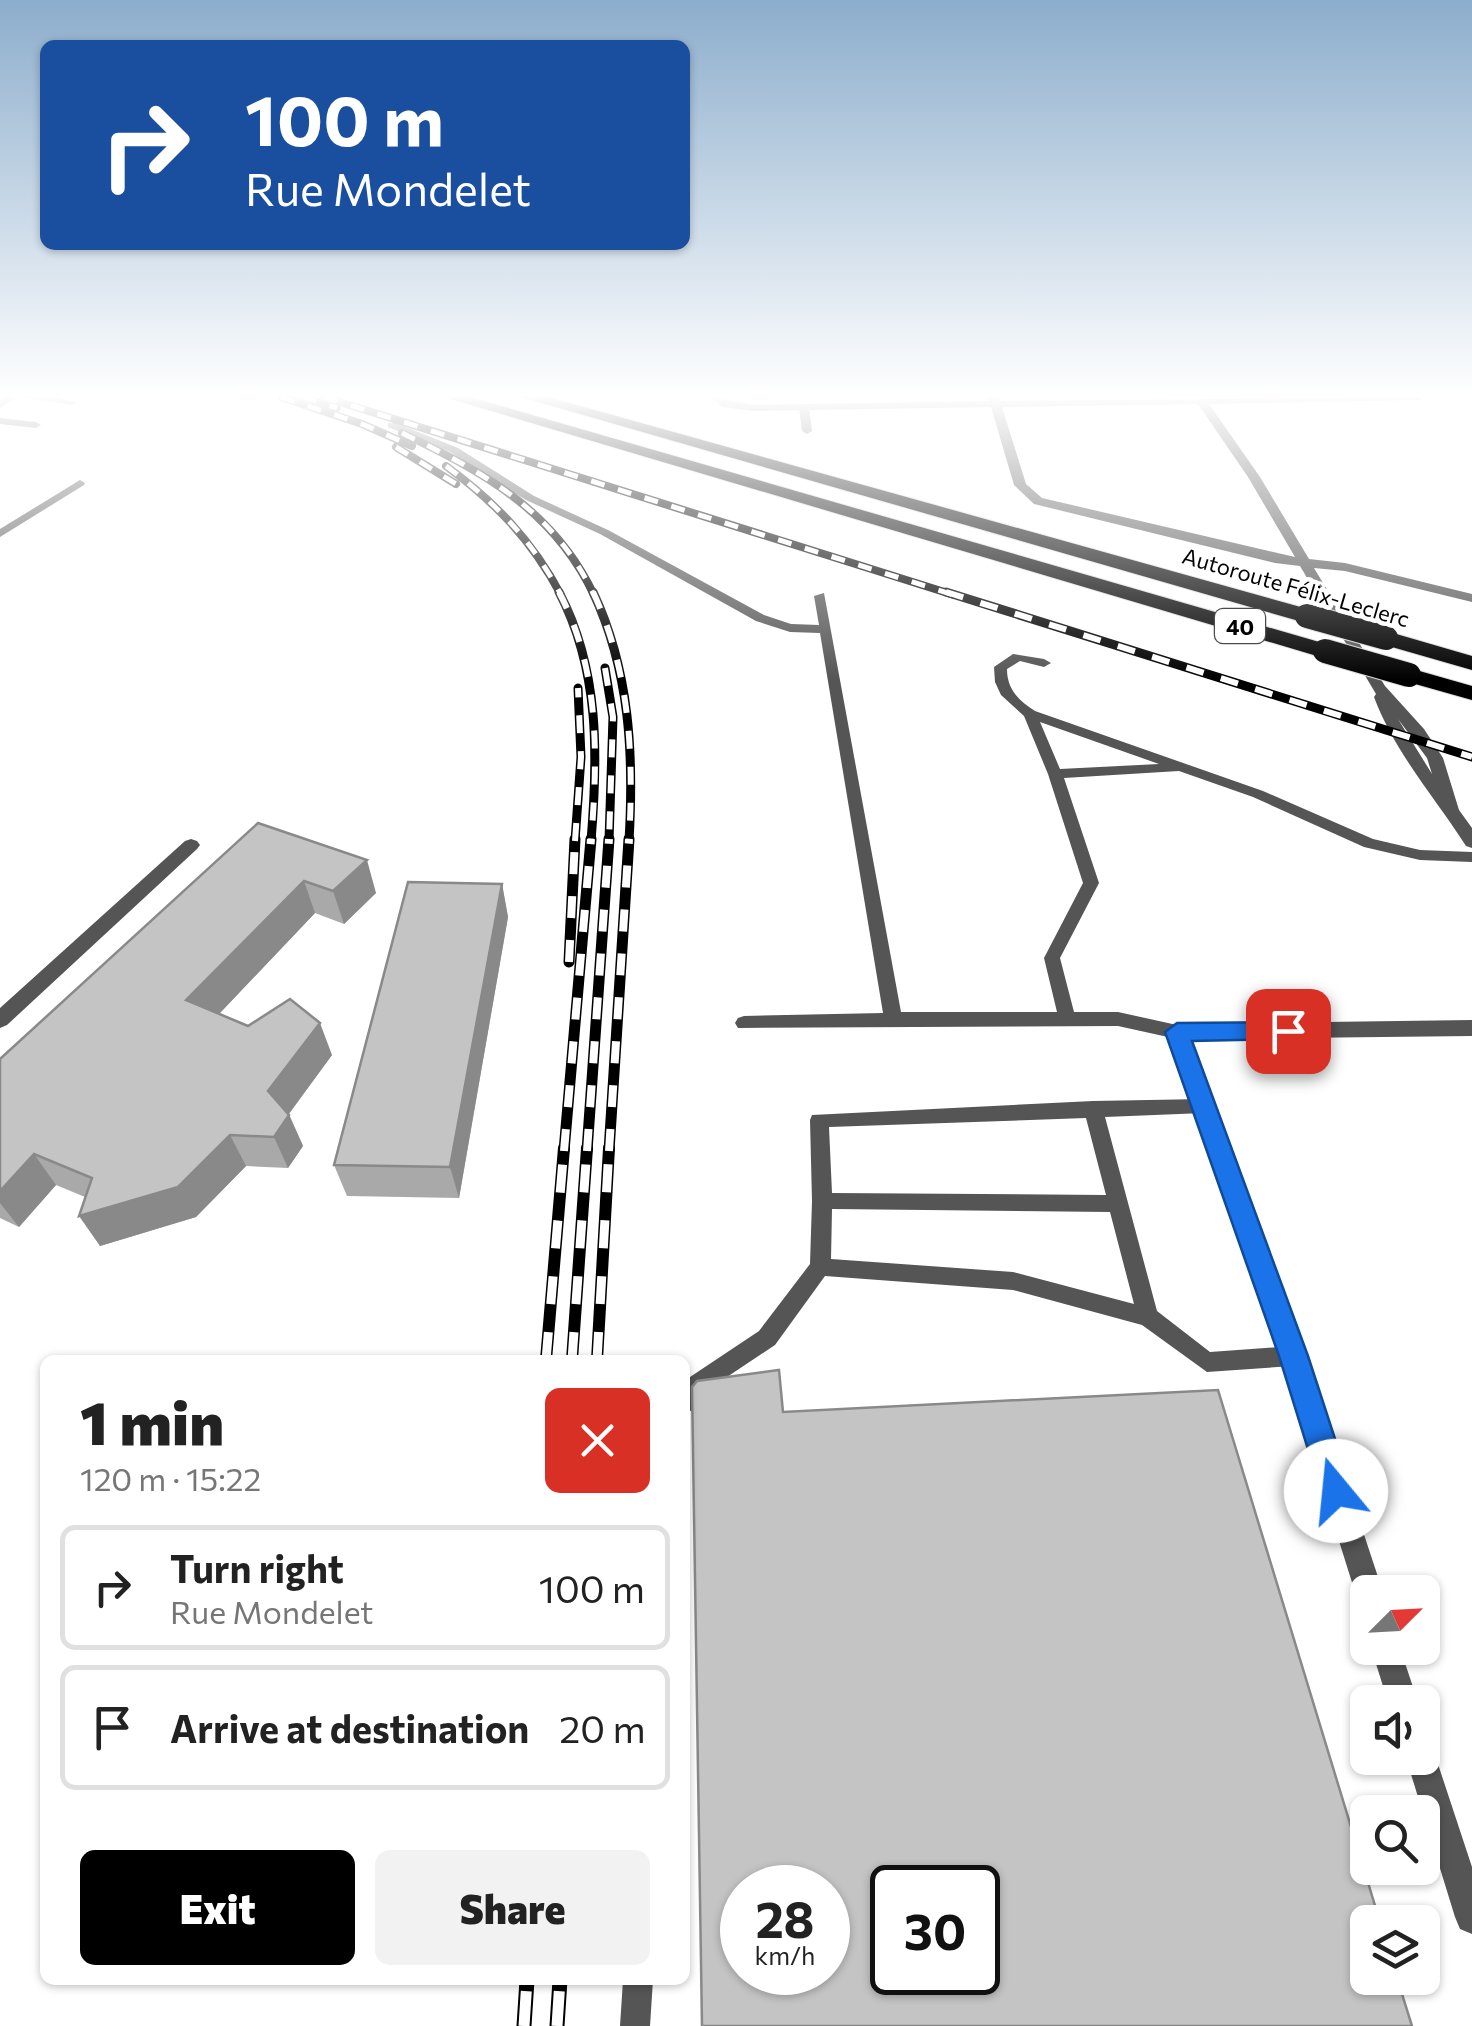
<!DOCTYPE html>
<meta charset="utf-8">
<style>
body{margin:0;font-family:Commissioner,sans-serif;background:#f2f2f2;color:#222;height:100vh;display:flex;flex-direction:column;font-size:38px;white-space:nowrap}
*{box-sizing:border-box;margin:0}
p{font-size:32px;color:#767676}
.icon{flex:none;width:55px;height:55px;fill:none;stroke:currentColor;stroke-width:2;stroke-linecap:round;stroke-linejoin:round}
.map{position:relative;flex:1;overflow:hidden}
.drawer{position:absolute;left:40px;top:1355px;width:650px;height:630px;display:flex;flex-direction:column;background:#fff;border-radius:15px;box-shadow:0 2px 8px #0004}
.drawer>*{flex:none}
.hud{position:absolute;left:40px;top:40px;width:650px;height:210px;border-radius:15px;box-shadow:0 2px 8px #0004;background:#1a4fa0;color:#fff;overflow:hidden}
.needle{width:65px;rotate:66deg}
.tools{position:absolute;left:1350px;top:1575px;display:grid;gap:20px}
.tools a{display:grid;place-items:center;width:90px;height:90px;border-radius:15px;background:#fff;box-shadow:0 2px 8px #0004;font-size:50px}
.speed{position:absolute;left:720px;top:1865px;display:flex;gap:20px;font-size:50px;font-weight:700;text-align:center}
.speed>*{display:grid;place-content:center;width:130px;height:130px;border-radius:50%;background:#fff;box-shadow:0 2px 8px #0004;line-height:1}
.speed small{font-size:25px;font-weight:400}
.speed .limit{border:5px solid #111;border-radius:15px;background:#fff;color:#111}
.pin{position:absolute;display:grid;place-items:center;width:85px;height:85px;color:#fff;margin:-42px;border-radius:20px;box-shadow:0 5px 15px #0006}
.me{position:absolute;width:110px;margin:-55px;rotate:343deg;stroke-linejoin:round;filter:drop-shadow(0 0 8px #0008)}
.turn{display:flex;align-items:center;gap:35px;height:210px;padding:0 40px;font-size:45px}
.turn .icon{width:130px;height:130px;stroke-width:2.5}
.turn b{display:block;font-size:70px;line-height:85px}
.round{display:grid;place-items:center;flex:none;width:105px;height:105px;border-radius:15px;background:#f2f2f2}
.head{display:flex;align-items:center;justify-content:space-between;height:170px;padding:0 40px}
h1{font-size:60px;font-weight:800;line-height:75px}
.cta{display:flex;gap:20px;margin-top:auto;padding:20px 40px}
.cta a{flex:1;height:115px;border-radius:15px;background:#000;color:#fff;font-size:40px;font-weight:800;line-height:115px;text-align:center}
.cta a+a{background:#f2f2f2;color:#222}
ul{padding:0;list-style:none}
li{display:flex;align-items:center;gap:30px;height:125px;margin:0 20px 15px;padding:0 20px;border:5px solid #e0e0e0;border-radius:15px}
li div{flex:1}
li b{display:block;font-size:38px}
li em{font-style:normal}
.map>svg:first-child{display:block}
</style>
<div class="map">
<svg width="1472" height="2026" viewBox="0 0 1472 2026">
<rect width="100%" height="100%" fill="#fff"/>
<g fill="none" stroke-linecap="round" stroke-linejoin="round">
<defs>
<path id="motorway" d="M 444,397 L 470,397 L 1333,646 L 1336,651 L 1333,656 L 1317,656 Z
M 521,397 L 548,397 L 1315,611 L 1318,616 L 1315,621 L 1299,621 Z
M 1386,631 L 1472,656 L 1472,670 L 1378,643 L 1375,638 L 1378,633 Z
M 1409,668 L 1472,686 L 1472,700 L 1401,680 L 1398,675 L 1401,670 Z"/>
</defs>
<use href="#motorway" stroke="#dbdbdb" stroke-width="2"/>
<path fill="#555" fill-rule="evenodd" d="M 5,397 L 17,397 L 0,408 L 0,401 Z
M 22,397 L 54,397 L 76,402 L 71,405 Z
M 804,404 L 809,407 L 812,431 L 807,434 L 802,431 L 799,407 Z
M 0,418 L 36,422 L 41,425 L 36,428 L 0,424 Z
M 388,423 L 396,423 L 458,448 L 534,496 L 608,530 L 764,615 L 791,624 L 819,625 L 814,596 L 824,593 L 901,1012 L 1057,1012 L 1044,958 L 1083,883 L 1048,774 L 1024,716 L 1001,695 L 995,682 L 994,667 L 1013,654 L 1044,659 L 1051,663 L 1044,667 L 1020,661 L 1007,669 C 1007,689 1018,700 1035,711 L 1263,791 L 1373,839 L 1420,850 L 1472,852 L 1472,862 L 1420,860 L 1364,847 L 1253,797 L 1179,771 L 1064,778 L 1099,883 L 1060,958 L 1074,1012 L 1118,1012 L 1177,1025 L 1183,1027 L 1186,1032 L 1183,1037 L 1177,1039 L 1118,1026 L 738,1028 L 735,1023 L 738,1018 L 744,1016 L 883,1013 L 820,633 L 790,632 L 756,621 L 600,534 L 526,500 L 450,452 L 388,427 ZM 1040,722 L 1159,764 L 1060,769 Z
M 80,480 L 85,483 L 84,485 L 0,537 L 0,529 Z
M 1204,1099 L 1211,1101 L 1213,1106 L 1211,1111 L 1204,1113 L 1105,1117 L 1157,1311 L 1210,1352 L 1293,1346 L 1301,1349 L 1304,1356 L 1301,1363 L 1293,1366 L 1207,1372 L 1142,1325 L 1013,1290 L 825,1276 L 775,1345 L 703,1393 L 693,1410 L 685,1413 L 687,1379 L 759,1331 L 810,1264 L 812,1201 L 810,1120 L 812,1115 L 1093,1101 ZM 1086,1118 L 1106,1195 L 832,1193 L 829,1127 ZM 832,1209 L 1110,1212 L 1134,1304 L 1013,1272 L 831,1259 Z
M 623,1980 L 653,1980 L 650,2026 L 620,2026 Z"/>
<path fill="#555" fill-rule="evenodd" d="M 712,397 L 754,405 L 989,401 L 987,397 L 999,397 L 1000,401 L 1423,397 L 1418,400 L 1209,404 L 1260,477 L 1309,559 L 1345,563 L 1472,594 L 1472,602 L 1345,571 L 1314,568 L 1385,686 L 1424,729 L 1443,758 L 1459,810 L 1472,828 L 1472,848 L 1466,846 C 1434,796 1395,753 1374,697 L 1376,694 L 1300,566 L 1275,563 L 1034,504 L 1014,485 L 991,407 L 754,411 L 722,407 ZM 1198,404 L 1248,477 L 1295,557 L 1042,498 L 1026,484 L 1002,407 ZM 1398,719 L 1427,758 L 1432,774 Z
M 191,839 L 197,841 L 200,845 L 197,849 L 7,1025 L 0,1028 L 0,1008 L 185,841 Z
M 1472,1020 L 1472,1036 L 1190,1039 L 1305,1356 L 1383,1592 L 1368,1592 L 1368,1606 L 1359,1602 L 1355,1592 L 1281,1356 L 1167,1032 L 1170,1027 L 1177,1024 Z
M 1371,1648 L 1400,1648 L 1418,1702 L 1388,1702 Z
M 1422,1743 L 1432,1747 L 1436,1758 L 1472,1867 L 1472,1934 L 1460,1929 L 1455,1917 L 1406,1758 L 1422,1758 Z"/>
<use href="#motorway" fill="#000" fill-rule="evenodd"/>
<defs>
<path id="rail-far4" d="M 281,397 L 362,424 L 412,446
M 303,397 L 337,408
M 324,397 L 954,595
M 402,433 C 483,472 554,510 594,595
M 396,447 L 456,484
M 446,466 C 495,502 532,540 561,595"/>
<path id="rail-far3" d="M 559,592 C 600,670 598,757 591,841
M 593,592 C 630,671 634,755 629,841
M 946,592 L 1472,757
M 605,668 L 613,717 L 609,841
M 575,841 L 581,757 L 578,688"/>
<path id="rail-far2" d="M 569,962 L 575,839
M 564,1151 L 591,839
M 587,1151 L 609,839
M 609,1151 L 629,839"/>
<path id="rail-far1" d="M 546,1360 L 564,1148
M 572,1360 L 587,1148
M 597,1360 L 609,1148"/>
<path id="rail" d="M 524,2026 L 527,1980
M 557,2026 L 560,1980"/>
</defs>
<use href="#rail-far4" stroke="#000" stroke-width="8"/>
<use href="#rail-far3" stroke="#000" stroke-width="9"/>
<use href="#rail-far2" stroke="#000" stroke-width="11"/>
<use href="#rail-far1" stroke="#000" stroke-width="12"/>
<use href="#rail" stroke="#000" stroke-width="15"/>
<use href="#rail-far4" stroke="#fff" stroke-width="5" stroke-dasharray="14" stroke-linecap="butt"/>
<use href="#rail-far3" stroke="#fff" stroke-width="6" stroke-dasharray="18" stroke-linecap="butt"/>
<use href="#rail-far2" stroke="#fff" stroke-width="8" stroke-dasharray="22" stroke-linecap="butt"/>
<use href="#rail-far1" stroke="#fff" stroke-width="9" stroke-dasharray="28" stroke-linecap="butt"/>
<use href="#rail" stroke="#fff" stroke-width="11" stroke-dasharray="35" stroke-linecap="butt"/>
<defs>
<path id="motorway-bridge" d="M 1307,616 L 1386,638
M 1325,651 L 1409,675"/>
</defs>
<use href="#motorway-bridge" stroke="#dbdbdb" stroke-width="26" stroke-linecap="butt"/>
<use href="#motorway-bridge" stroke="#000" stroke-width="24"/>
</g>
<path fill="#a9a9a9" d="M 258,823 L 376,893 L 344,924 L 315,913 L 219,1014 L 248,1026 L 332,1055 L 289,1114 L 303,1146 L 288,1168 L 246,1166 L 196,1217 L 100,1246 L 85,1197 L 56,1185 L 19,1227 L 0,1218 L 0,1059 Z
M 502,884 L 508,917 L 459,1198 L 347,1196 L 334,1165 Z"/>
<path fill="#898989" d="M 367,860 L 376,893 L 344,924 L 333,891 Z
M 304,881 L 315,913 L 201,1033 L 186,1000 Z
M 502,884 L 508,917 L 459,1198 L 450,1167 Z
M 320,1023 L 332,1055 L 282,1123 L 268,1091 Z
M 289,1115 L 303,1146 L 288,1168 L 274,1137 Z
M 230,1135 L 246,1166 L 196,1217 L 100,1246 L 79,1216 Z
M 34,1154 L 56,1185 L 19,1227 L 0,1203 L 0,1191 Z"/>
<path fill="#c4c4c4" stroke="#898989" stroke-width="2.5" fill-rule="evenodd" d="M 258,823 L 367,860 L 333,891 L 304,881 L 186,1000 L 248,1026 L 290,999 L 320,1023 L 268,1091 L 289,1115 L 274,1137 L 230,1135 L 178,1187 L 79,1216 L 92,1178 L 34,1154 L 0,1191 L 0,1059 Z
M 408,882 L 502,884 L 450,1167 L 334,1165 Z
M 779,1370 L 783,1412 L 1218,1390 L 1380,1922 L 1368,1922 L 1368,1978 L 1397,1978 L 1412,2026 L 702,2026 L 692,1387 L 697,1381 ZM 742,1888 L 828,1888 L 828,1972 L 742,1972 ZM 892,1888 L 978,1888 L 978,1972 L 892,1972 Z"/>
<linearGradient id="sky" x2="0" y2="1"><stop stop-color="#8cadcc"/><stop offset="0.58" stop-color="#fff"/><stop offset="1" stop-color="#fff" stop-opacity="0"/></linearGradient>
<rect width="1472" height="681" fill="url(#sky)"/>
<path fill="#1a73e8" stroke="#114b97" stroke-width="2.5" d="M 1288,1022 L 1299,1031 L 1288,1039 L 1192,1041 L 1308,1356 L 1352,1491 L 1347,1502 L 1336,1507 L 1325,1502 L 1321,1491 L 1279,1356 L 1165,1032 L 1177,1023 Z"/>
<g text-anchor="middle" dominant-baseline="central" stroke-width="9" stroke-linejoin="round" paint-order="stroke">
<g font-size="22" fill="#000" stroke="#fff">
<text transform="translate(1296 587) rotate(16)">Autoroute Félix-Leclerc</text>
</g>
<rect fill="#fff" stroke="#4c4c4c" stroke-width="2.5" x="1215" y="609" width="50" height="34" rx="8"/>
<g font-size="22" font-weight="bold" fill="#000">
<text x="1240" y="626">40</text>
</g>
</g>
</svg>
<div class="tools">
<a><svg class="needle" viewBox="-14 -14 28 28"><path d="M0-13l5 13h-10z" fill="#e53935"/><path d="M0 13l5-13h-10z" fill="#767676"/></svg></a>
<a><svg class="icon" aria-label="sound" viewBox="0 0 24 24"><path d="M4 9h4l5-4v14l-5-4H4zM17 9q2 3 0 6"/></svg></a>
<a><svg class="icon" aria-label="search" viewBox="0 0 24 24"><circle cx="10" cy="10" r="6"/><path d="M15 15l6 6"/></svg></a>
<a><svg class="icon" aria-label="layers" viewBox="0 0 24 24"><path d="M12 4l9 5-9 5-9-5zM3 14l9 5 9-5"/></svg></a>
</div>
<div class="speed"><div>28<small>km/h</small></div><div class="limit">30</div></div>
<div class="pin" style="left:1288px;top:1031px;background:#d93025"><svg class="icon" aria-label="arrive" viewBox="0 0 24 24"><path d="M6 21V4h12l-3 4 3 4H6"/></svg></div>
<svg class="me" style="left:1336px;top:1491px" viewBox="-20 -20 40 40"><circle r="19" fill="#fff"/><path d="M0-13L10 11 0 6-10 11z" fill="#1a73e8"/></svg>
<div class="hud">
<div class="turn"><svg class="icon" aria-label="right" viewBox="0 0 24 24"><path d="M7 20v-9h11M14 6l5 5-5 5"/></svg><div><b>100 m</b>Rue Mondelet</div></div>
</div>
<section class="drawer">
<div class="head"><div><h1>1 min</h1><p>120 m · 15:22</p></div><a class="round" style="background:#d93025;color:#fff"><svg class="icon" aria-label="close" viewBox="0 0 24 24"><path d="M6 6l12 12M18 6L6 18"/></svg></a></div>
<ul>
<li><svg class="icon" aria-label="right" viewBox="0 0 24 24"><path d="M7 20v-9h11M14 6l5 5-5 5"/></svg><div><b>Turn right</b><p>Rue Mondelet</p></div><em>100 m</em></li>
<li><svg class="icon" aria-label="arrive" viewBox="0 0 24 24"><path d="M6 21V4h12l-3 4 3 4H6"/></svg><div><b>Arrive at destination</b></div><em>20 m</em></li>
</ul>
<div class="cta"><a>Exit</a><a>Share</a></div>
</section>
</div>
